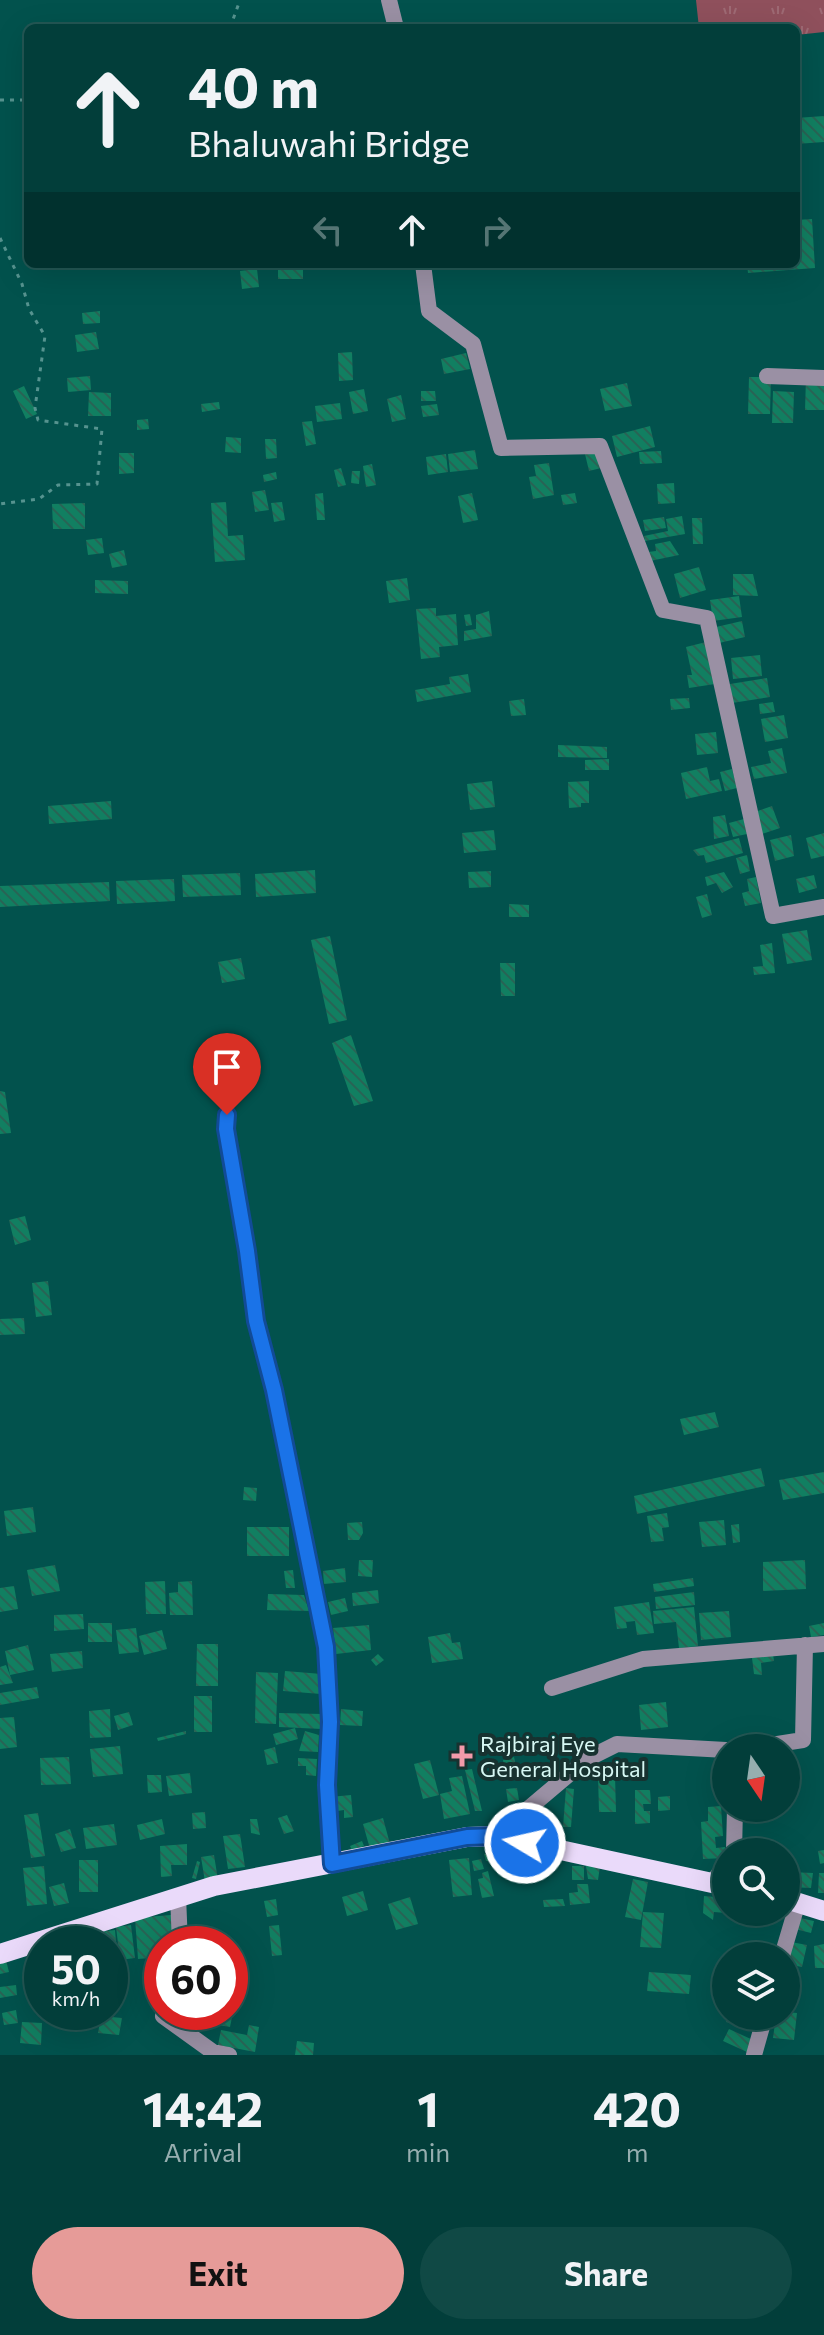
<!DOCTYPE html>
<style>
body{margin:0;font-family:Commissioner,sans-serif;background:#104945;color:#f1f3f6;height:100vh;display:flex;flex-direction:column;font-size:30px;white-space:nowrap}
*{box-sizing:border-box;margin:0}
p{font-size:26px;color:#96aeaf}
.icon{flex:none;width:44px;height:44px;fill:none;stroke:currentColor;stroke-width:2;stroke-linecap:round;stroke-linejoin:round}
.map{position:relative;height:2055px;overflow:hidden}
.drawer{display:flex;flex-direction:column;background:#023e3a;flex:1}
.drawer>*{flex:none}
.top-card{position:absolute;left:24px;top:24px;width:776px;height:244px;border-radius:12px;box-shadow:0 8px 32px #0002,0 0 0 2px #235754;background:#023e3a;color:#f1f3f6;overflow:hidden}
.needle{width:52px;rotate:167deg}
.fabs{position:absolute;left:712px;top:1734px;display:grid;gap:16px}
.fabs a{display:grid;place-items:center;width:88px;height:88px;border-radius:50%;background:#023e3a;box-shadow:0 8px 32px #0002,0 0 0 2px #235754;font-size:40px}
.speed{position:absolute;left:24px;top:1926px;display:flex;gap:16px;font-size:40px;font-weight:700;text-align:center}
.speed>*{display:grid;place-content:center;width:104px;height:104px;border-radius:50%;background:#023e3a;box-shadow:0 8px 32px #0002,0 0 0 2px #235754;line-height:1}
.speed small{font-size:20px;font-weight:400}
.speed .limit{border:12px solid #d22;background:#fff;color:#111}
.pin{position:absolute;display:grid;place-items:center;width:68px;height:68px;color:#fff;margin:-82px -34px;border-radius:50% 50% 50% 0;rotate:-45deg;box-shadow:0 0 8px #0007}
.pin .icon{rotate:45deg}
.me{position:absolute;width:88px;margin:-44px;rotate:279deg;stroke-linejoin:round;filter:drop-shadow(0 0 6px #0008)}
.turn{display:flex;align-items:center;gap:28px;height:168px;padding:0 32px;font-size:36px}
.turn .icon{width:104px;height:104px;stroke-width:2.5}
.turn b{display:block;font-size:56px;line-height:68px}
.lanes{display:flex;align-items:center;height:76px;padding:0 32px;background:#0003;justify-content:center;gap:40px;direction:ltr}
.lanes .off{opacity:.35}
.eta{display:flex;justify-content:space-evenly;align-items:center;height:136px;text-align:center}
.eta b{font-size:48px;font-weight:700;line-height:56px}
.action{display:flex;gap:16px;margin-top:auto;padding:16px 32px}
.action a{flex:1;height:92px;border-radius:48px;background:#e69b98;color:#111;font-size:32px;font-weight:700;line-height:92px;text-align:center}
.action a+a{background:#104945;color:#f1f3f6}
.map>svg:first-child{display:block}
</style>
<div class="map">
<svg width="824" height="2055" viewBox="0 0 824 2055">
<defs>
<pattern id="park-tufts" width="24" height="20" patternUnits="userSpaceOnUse" patternTransform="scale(2)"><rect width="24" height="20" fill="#8f505c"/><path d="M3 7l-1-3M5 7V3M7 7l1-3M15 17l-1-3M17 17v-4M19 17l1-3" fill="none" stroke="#9e6a74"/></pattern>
<pattern id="building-back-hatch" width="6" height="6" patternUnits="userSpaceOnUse" patternTransform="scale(2)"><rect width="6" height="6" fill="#117f61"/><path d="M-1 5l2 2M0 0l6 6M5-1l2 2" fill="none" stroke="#286455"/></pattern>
</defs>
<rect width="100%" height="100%" fill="#02524d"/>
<path fill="url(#park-tufts)" d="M 696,0 L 824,0 L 824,32 L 796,35 L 796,28 L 699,28 Z"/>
<path fill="url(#building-back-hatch)" d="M 824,116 L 824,142 L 796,144 L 796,118 Z
M 812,219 L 815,268 L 748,273 L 747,264 L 796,264 L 796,220 Z
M 278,264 L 303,264 L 303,279 L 278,279 Z
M 257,269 L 259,287 L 242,289 L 240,271 Z
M 100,311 L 100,323 L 83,324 L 82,313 Z
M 96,332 L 99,349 L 77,352 L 75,335 Z
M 352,352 L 353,380 L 339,381 L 338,353 Z
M 466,353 L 470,369 L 444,374 L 441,359 Z
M 90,376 L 91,390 L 68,392 L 67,378 Z
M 749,377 L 771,377 L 770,414 L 748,414 Z
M 806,378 L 824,378 L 824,410 L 805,410 Z
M 627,383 L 632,406 L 605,411 L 600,389 Z
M 24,386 L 37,414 L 26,419 L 13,391 Z
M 364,389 L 368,411 L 353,414 L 349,392 Z
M 421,391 L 435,391 L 436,401 L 421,401 Z
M 773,391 L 794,392 L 793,423 L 772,423 Z
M 89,392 L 111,393 L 111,416 L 88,416 Z
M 401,395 L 406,419 L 392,422 L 387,399 Z
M 219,402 L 220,409 L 202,412 L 201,404 Z
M 340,403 L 342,419 L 317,422 L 315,406 Z
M 437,404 L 439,415 L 423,417 L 421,406 Z
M 148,419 L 149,429 L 137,430 L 137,420 Z
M 312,421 L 316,444 L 306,446 L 302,422 Z
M 650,426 L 655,447 L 617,457 L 612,436 Z
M 226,437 L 241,438 L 241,453 L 225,452 Z
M 265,439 L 276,439 L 277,458 L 266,459 Z
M 475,450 L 478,469 L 450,472 L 448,454 Z
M 597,451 L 601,468 L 589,471 L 585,454 Z
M 661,451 L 662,463 L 640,464 L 639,452 Z
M 119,453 L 134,453 L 134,473 L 119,474 Z
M 446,454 L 448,472 L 428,475 L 426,457 Z
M 549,463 L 554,495 L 533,499 L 529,477 L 536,476 L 534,465 Z
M 372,464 L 376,485 L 366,487 L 363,466 Z
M 341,468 L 346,485 L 338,487 L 334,470 Z
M 352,471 L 360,471 L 359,484 L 351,483 Z
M 276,472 L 277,479 L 264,482 L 263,475 Z
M 674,483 L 675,503 L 658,504 L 657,484 Z
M 265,490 L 269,510 L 255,512 L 252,492 Z
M 323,493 L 325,520 L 317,520 L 315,494 Z
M 472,493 L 478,520 L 463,523 L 458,496 Z
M 575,493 L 577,503 L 563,505 L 561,495 Z
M 226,502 L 228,536 L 243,535 L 245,560 L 215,562 L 211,503 Z
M 282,502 L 285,520 L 274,522 L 271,503 Z
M 85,503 L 85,529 L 53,529 L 52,504 Z
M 682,516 L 685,534 L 645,541 L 644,536 L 668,531 L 666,519 Z
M 664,517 L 666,528 L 645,531 L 643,520 Z
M 692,518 L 702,518 L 703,544 L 693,544 Z
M 102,538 L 104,553 L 88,555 L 86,540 Z
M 670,541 L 679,555 L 650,561 L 648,552 L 656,551 L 655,544 Z
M 124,550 L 127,565 L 112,568 L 109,554 Z
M 699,567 L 706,590 L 680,598 L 674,574 Z
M 733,574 L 753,574 L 758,596 L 733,595 Z
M 407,578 L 410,600 L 389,603 L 386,581 Z
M 95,580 L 128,581 L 128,594 L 95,593 Z
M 739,596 L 742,617 L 713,621 L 710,600 Z
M 436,608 L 436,616 L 456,614 L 458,645 L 439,647 L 440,657 L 421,659 L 416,609 Z
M 489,611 L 492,636 L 464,641 L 464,631 L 476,629 L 476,615 Z
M 470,614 L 472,625 L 466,626 L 464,615 Z
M 742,621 L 745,637 L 719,643 L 716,627 Z
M 706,642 L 715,684 L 689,688 L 687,675 L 692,675 L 686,647 Z
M 760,655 L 762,676 L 733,679 L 731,658 Z
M 468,674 L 471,692 L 417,702 L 415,690 L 450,684 L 449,677 Z
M 767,678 L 770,697 L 732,703 L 730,684 Z
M 689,698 L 690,708 L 671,710 L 670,699 Z
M 524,699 L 526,715 L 511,716 L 509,701 Z
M 773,702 L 775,712 L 760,714 L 759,704 Z
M 784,715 L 788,738 L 765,742 L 761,719 Z
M 716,732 L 718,753 L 697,755 L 695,734 Z
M 558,745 L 607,747 L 607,758 L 558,757 Z
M 782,748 L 787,773 L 754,779 L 751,767 L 771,763 L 768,751 Z
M 609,759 L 609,770 L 585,770 L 585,760 Z
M 707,767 L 710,781 L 719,779 L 722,791 L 686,799 L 681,773 Z
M 732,769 L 737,788 L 725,791 L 720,772 Z
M 492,781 L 495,807 L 470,810 L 467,784 Z
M 589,781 L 589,803 L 581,803 L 581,807 L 569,808 L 568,782 Z
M 111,801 L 112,819 L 49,824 L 48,806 Z
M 772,806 L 780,828 L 762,834 L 755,812 Z
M 725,815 L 729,836 L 714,839 L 713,817 Z
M 744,819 L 747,834 L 733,837 L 729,823 Z
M 494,830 L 496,850 L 464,853 L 462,833 Z
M 824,833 L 824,856 L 811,859 L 806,838 Z
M 791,835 L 794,856 L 775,861 L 770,840 Z
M 739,838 L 743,853 L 706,863 L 704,855 L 698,856 L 693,850 Z
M 747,855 L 750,871 L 740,874 L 736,858 Z
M 315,870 L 316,893 L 256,897 L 255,874 Z
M 491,871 L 491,887 L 469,888 L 468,872 Z
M 724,872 L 733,887 L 722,893 L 716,883 L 707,886 L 705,877 Z
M 240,873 L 241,895 L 183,897 L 182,875 Z
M 814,875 L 817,888 L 799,893 L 796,879 Z
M 756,877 L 761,903 L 745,906 L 742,893 L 749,891 L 747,879 Z
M 174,879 L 175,901 L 117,904 L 116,881 Z
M 109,882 L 110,901 L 0,907 L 0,886 Z
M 707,894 L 712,915 L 702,918 L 696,897 Z
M 509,904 L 529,905 L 529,917 L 509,917 Z
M 807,930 L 812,960 L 787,964 L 782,934 Z
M 330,936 L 347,1020 L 329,1024 L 311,940 Z
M 772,943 L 775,973 L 754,975 L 753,967 L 763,966 L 760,945 Z
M 241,958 L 245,979 L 222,983 L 218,962 Z
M 500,963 L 515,963 L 515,996 L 501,996 Z
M 351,1035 L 373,1101 L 354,1106 L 332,1043 Z
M 0,1091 L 5,1092 L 11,1133 L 0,1134 Z
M 25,1216 L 31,1240 L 15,1245 L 9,1220 Z
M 48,1281 L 52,1315 L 36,1317 L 32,1283 Z
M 24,1318 L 25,1334 L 0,1335 L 0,1319 Z
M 715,1412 L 719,1427 L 684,1435 L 680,1419 Z
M 761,1468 L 765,1486 L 637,1514 L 634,1496 Z
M 824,1472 L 824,1493 L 783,1500 L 779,1480 Z
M 244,1487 L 257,1488 L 256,1501 L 243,1500 Z
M 33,1507 L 36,1532 L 7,1536 L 4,1511 Z
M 667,1513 L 669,1527 L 662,1528 L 664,1541 L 651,1542 L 647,1516 Z
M 724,1520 L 726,1545 L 702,1547 L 699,1522 Z
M 362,1522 L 363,1533 L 359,1540 L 348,1540 L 347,1523 Z
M 739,1524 L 740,1542 L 733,1543 L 731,1525 Z
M 247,1527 L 289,1527 L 289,1556 L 247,1556 Z
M 359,1560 L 373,1560 L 372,1577 L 358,1576 Z
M 805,1560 L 806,1589 L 763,1591 L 763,1562 Z
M 55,1565 L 60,1591 L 32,1596 L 27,1570 Z
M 345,1568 L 346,1582 L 324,1584 L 323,1571 Z
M 293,1570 L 295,1588 L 286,1588 L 284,1571 Z
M 693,1578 L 694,1586 L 654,1592 L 653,1584 Z
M 165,1581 L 166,1614 L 146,1614 L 145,1582 Z
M 192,1581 L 193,1615 L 170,1615 L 169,1593 L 178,1592 L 178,1582 Z
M 14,1586 L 18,1609 L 0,1612 L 0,1588 Z
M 378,1590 L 379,1603 L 353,1606 L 352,1593 Z
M 694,1592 L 695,1605 L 656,1609 L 655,1597 Z
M 268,1594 L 304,1595 L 309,1611 L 267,1610 Z
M 345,1598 L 348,1611 L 331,1615 L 328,1602 Z
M 649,1602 L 654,1633 L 637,1635 L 635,1621 L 626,1622 L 627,1628 L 617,1629 L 614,1607 Z
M 694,1607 L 698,1646 L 679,1648 L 676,1622 L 654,1624 L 653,1611 Z
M 729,1611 L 731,1637 L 701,1640 L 699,1613 Z
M 83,1614 L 84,1629 L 54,1631 L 54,1615 Z
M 88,1623 L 112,1623 L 112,1642 L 88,1642 Z
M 824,1623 L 824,1635 L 811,1637 L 809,1626 Z
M 369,1625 L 371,1650 L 336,1654 L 333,1628 Z
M 136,1628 L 139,1652 L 119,1654 L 116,1630 Z
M 162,1630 L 167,1649 L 144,1655 L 139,1636 Z
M 450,1633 L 452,1643 L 460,1642 L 463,1659 L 432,1663 L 428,1637 Z
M 197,1644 L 218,1644 L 218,1686 L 196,1686 Z
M 28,1645 L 34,1670 L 10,1675 L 5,1651 Z
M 772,1647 L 774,1661 L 761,1663 L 762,1675 L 754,1674 L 751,1650 Z
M 82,1651 L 83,1668 L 52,1672 L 50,1654 Z
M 378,1654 L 384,1660 L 376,1666 L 371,1660 Z
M 6,1665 L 13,1683 L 0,1685 L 0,1667 Z
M 285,1671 L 322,1674 L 321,1694 L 283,1691 Z
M 256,1672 L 278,1673 L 276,1724 L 255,1723 Z
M 37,1687 L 39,1698 L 0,1705 L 0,1693 Z
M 194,1696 L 212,1696 L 212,1732 L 194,1732 Z
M 666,1702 L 668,1727 L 641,1730 L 639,1705 Z
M 110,1709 L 111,1737 L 90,1738 L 89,1711 Z
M 341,1709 L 363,1711 L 362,1726 L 340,1725 Z
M 129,1712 L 133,1725 L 118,1730 L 114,1716 Z
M 279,1713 L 322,1714 L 322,1729 L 279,1727 Z
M 14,1717 L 17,1747 L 0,1749 L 0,1718 Z
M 295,1728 L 298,1739 L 276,1745 L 273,1734 Z
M 186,1731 L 186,1734 L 158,1741 L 157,1738 Z
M 305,1731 L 319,1735 L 318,1752 L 299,1751 Z
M 120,1746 L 123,1774 L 93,1777 L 90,1749 Z
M 275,1747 L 278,1763 L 267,1765 L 264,1750 Z
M 69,1757 L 71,1784 L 41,1785 L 40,1758 Z
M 514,1757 L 517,1770 L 505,1772 L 503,1760 Z
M 298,1758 L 317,1759 L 316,1776 L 306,1775 L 306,1766 L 298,1766 Z
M 430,1760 L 439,1795 L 423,1799 L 414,1764 Z
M 472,1769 L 482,1811 L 475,1811 L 465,1770 Z
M 190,1773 L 192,1793 L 169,1796 L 166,1776 Z
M 147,1775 L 161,1775 L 162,1792 L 148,1793 Z
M 598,1775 L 615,1775 L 616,1812 L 599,1812 Z
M 462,1776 L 470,1814 L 444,1819 L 440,1794 L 452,1791 L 449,1778 Z
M 517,1788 L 519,1800 L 508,1802 L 506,1789 Z
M 566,1788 L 574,1789 L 571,1827 L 563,1827 Z
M 635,1790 L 650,1790 L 651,1804 L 643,1804 L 644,1811 L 650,1811 L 650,1823 L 635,1824 Z
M 351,1795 L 353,1817 L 344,1818 L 344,1810 L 331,1812 L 330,1797 Z
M 670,1796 L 670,1810 L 658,1811 L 658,1797 Z
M 721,1806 L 723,1836 L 715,1837 L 716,1848 L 725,1847 L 725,1858 L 703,1859 L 701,1822 L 708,1821 L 708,1807 Z
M 205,1812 L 206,1828 L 193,1829 L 192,1813 Z
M 38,1813 L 45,1856 L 31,1858 L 24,1815 Z
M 287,1815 L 294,1831 L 284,1834 L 278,1818 Z
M 383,1818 L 390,1844 L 370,1849 L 363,1824 Z
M 162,1819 L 165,1834 L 140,1840 L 137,1825 Z
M 250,1819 L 257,1819 L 260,1835 L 251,1833 Z
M 114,1824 L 117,1845 L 86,1849 L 83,1828 Z
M 70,1829 L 76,1848 L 61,1852 L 55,1834 Z
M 240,1834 L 245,1867 L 228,1869 L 223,1836 Z
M 362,1841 L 364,1846 L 352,1850 L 350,1846 Z
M 187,1844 L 187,1865 L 171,1865 L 172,1876 L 161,1877 L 160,1846 Z
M 824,1850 L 824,1863 L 820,1864 L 818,1851 Z
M 484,1854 L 494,1854 L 496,1861 L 486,1861 Z
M 214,1855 L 218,1880 L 205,1882 L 201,1857 Z
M 538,1856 L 546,1856 L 547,1873 L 539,1870 Z
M 469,1858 L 472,1895 L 453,1897 L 449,1860 Z
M 481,1859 L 484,1869 L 474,1871 L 472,1861 Z
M 79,1860 L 98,1860 L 98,1892 L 79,1892 Z
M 197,1861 L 200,1862 L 196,1879 L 192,1878 Z
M 44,1866 L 47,1904 L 27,1906 L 23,1868 Z
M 572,1866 L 584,1866 L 584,1880 L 572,1880 Z
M 586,1866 L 600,1866 L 598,1880 L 588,1879 Z
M 488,1871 L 494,1896 L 482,1898 L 478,1879 L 483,1878 L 482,1873 Z
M 790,1872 L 813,1873 L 811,1888 L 789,1887 Z
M 819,1873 L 824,1873 L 824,1893 L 818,1893 Z
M 633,1879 L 648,1882 L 641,1920 L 625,1917 Z
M 64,1883 L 69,1903 L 54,1906 L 49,1887 Z
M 577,1884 L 588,1884 L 590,1903 L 570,1905 L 569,1893 L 578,1892 Z
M 363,1891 L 368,1910 L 347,1916 L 342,1897 Z
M 704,1896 L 726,1898 L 726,1913 L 714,1912 L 713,1920 L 703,1913 Z
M 410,1897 L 418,1924 L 396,1930 L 388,1904 Z
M 276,1899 L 278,1915 L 267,1917 L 264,1901 Z
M 563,1899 L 565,1906 L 544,1907 L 543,1900 Z
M 643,1912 L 664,1913 L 661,1948 L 640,1947 Z
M 171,1915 L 174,1944 L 162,1944 L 162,1957 L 138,1959 L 135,1918 Z
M 795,1917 L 814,1921 L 811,1933 L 791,1928 Z
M 131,1925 L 135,1958 L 120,1960 L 116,1927 Z
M 279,1925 L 282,1955 L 272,1956 L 269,1926 Z
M 115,1930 L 118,1963 L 110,1964 L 110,1944 L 100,1944 L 99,1932 Z
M 791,1942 L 807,1945 L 802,1967 L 787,1964 Z
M 824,1944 L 824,1968 L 815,1968 L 814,1946 Z
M 42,1945 L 42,1953 L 38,1954 L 39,1963 L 29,1965 L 28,1952 Z
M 6,1960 L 9,1972 L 0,1974 L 0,1961 Z
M 649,1972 L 691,1975 L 689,1994 L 647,1991 Z
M 16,1985 L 17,1995 L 0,1998 L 0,1987 Z
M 230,2002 L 235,2003 L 230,2027 L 201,2022 L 203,2012 L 230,2012 Z
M 16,2010 L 18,2023 L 4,2025 L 2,2013 Z
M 786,2012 L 797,2013 L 794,2040 L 773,2038 L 776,2016 L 786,2016 Z
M 101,2016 L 122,2018 L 119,2035 L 98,2033 Z
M 728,2016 L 742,2020 L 740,2026 L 726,2022 Z
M 22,2022 L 42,2023 L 41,2045 L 20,2043 Z
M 249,2025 L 259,2027 L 255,2052 L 218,2045 L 221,2030 L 247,2035 Z
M 729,2029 L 753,2040 L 747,2052 L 723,2041 Z
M 297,2041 L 314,2043 L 313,2055 L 295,2055 Z"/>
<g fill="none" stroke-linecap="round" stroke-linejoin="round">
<path stroke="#56938f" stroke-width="3" stroke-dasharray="4 6" stroke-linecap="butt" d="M 230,28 L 240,0
M 0,100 L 28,100
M 0,238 L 22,284 L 29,309 L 45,336 L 35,408 L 38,420 L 102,429 L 97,484 L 58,485 L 39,499 L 0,504"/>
<path stroke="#9a90a4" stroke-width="16" d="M 389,0 L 396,28
M 423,264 L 429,311 L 473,344 L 501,448 L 600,446 L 663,610 L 707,618 L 773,916 L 824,907
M 767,376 L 824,378
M 227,1115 L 226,1129 L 247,1251 L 256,1321 L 274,1390 L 326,1647 L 330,1722 L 327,1785 L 332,1864
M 552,1688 L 643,1659 L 824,1644
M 751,1748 L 803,1740 L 805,1645
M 496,1836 L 587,1759 L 617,1744 L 726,1750
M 734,1852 L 735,1808
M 712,1883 L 726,1864
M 178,1896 L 180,1944
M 782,1956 L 798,1902
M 164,2012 L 163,2016 L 213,2052 L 229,2055
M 754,2055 L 765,2016"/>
<path stroke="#eadafa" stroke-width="20" d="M 786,1899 L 824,1911
M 0,1954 L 214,1886 L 467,1837 L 496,1836 L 726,1886"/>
</g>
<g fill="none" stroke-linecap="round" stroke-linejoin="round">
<defs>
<path id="route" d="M 227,1115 L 226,1129 L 247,1251 L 256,1321 L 274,1390 L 326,1647 L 330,1722 L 327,1785 L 332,1864 L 467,1837 L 496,1836 L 525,1843"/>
</defs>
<use href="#route" stroke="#114b97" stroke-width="20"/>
<use href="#route" stroke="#1a73e8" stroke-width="14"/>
</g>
<path fill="#f39aaa" stroke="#173230" stroke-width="3" d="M458 1744h8v8h8v8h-8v8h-8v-8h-8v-8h8z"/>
<g text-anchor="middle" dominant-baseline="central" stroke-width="8" stroke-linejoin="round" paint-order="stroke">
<g font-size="22" fill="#d7f8f4" stroke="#173230" text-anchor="start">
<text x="480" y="1743">Rajbiraj Eye<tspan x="480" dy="25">General Hospital</tspan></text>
</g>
</g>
</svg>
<div class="fabs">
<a><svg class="needle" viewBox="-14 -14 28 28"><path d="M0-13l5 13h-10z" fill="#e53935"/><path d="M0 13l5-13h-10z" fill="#96aeaf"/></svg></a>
<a><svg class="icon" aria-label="search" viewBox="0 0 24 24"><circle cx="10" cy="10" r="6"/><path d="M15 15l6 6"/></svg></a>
<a><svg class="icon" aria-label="layers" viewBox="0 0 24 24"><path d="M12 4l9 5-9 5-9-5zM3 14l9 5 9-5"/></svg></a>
</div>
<div class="speed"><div>50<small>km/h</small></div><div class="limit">60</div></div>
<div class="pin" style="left:227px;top:1115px;background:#d93025"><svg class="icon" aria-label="arrive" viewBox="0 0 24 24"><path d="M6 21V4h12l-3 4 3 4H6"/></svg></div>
<svg class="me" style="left:525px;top:1843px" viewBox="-20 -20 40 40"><circle r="17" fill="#1a73e8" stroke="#fff" stroke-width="3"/><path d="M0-11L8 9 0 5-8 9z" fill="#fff"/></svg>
<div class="top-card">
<div class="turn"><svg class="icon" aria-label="ahead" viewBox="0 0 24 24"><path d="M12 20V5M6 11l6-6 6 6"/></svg><div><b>40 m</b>Bhaluwahi Bridge</div></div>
<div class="lanes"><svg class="icon off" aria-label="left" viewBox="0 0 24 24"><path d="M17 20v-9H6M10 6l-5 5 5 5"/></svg><svg class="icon" aria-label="ahead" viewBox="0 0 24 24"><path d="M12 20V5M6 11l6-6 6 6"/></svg><svg class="icon off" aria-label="right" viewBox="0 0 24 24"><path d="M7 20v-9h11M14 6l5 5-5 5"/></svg></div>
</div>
</div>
<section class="drawer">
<div class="eta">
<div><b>14:42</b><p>Arrival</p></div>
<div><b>1</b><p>min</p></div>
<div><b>420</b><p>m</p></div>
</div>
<div class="action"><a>Exit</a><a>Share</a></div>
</section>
